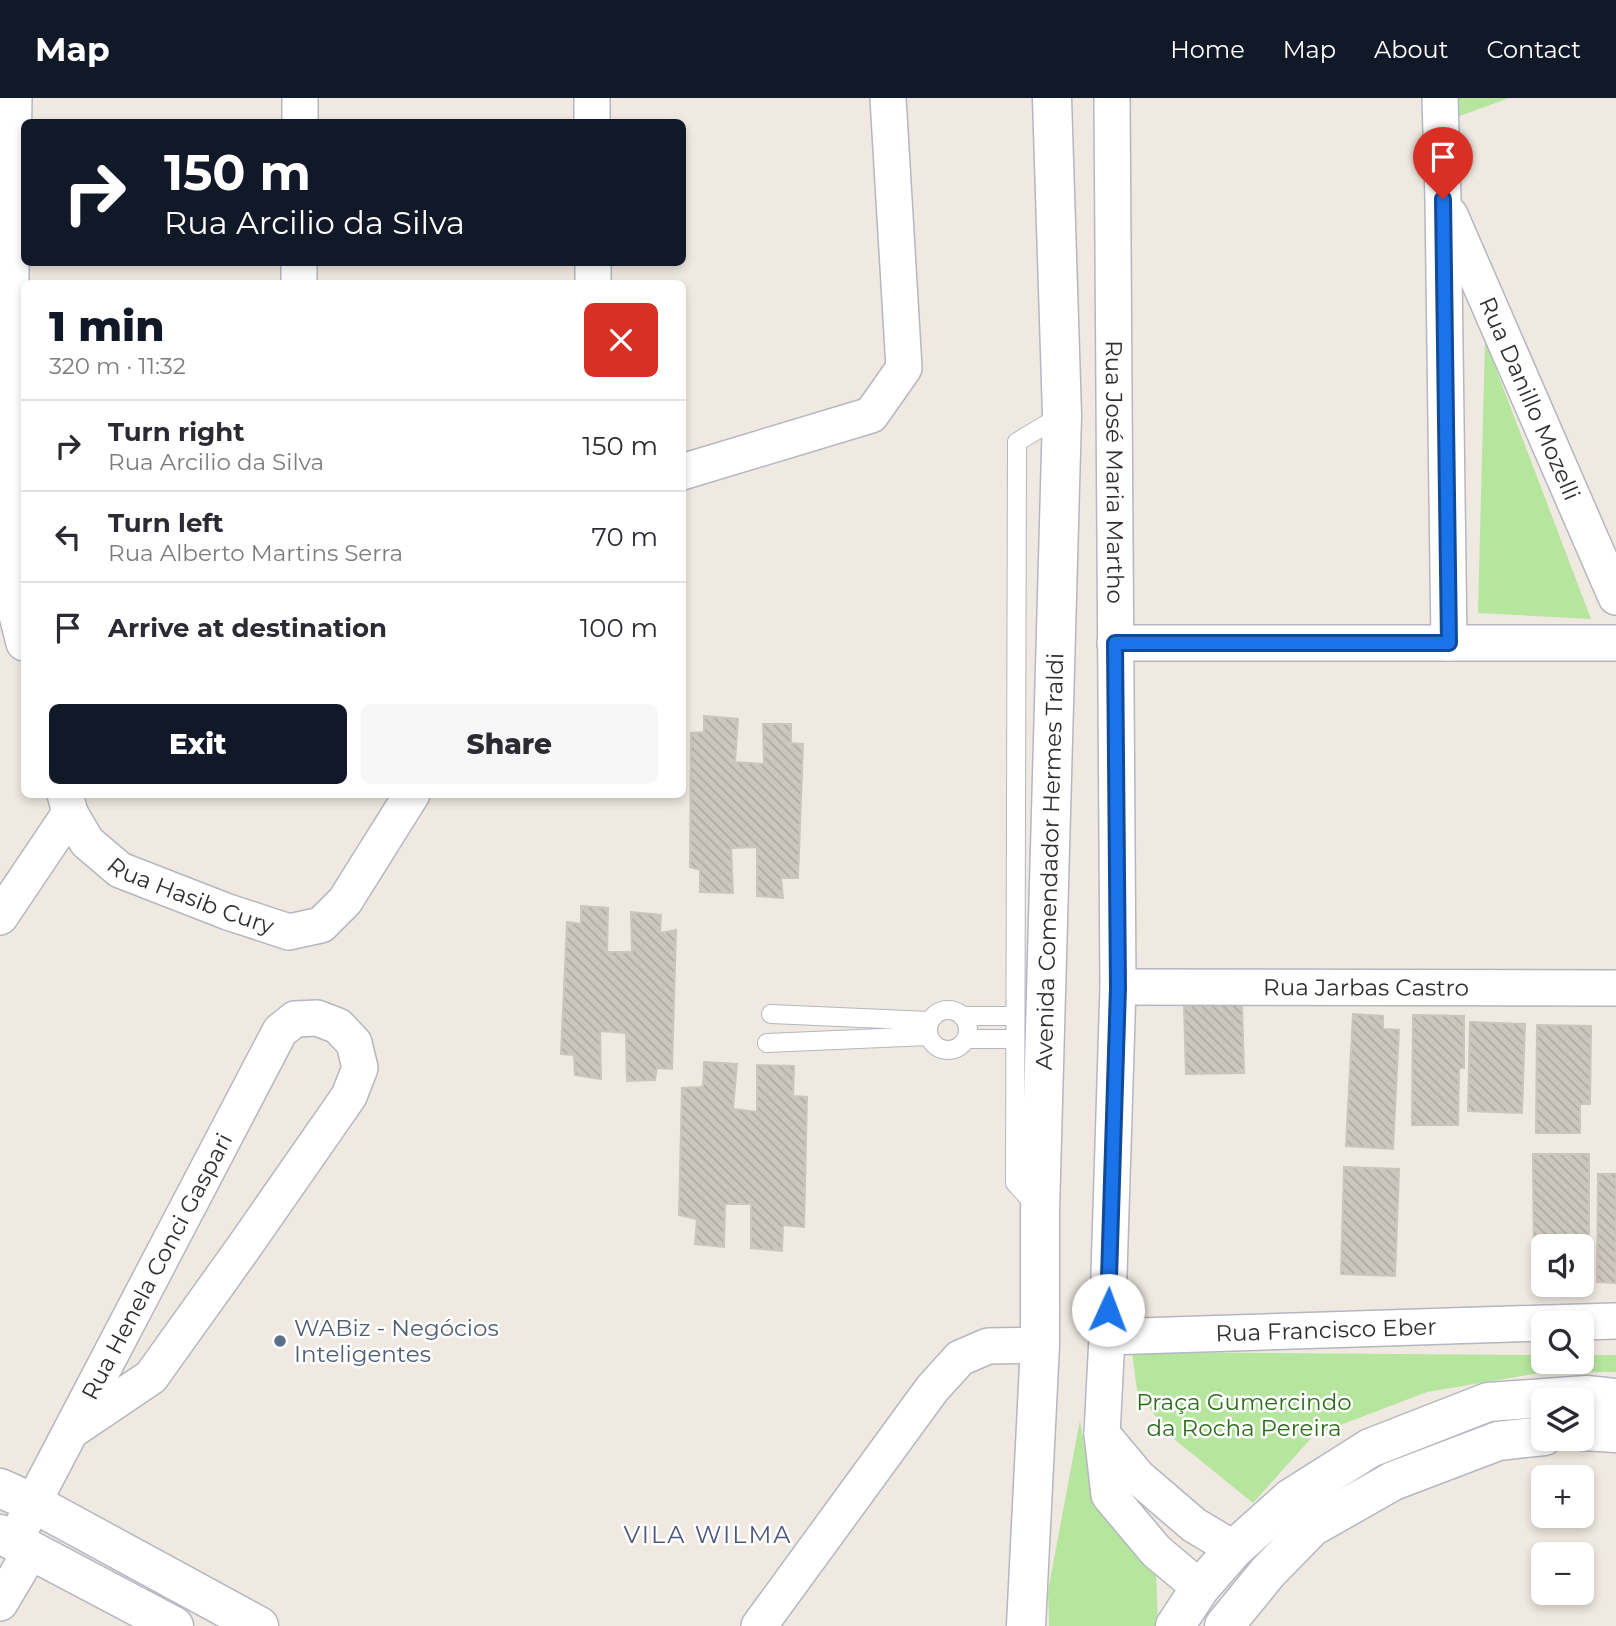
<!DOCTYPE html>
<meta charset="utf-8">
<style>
body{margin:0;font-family:Montserrat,sans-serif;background:#f7f7f7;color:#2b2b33;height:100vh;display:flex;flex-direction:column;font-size:26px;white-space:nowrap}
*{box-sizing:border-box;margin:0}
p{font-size:23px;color:#7c7c81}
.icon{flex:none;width:38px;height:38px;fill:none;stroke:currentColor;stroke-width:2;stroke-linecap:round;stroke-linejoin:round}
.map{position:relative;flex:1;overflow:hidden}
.details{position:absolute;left:21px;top:182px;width:665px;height:518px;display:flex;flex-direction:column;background:#fff;border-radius:10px;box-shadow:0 4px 10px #0003}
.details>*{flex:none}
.top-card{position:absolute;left:21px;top:21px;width:665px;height:147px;border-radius:10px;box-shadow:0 4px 10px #0003;background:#111827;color:#fff;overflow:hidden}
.fabs{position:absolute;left:1531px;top:1136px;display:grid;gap:14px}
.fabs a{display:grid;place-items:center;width:63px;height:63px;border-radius:10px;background:#fff;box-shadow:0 4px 10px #0003;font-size:35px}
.pin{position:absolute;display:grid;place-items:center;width:60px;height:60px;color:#fff;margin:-72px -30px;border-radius:50% 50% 50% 0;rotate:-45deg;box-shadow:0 0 7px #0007}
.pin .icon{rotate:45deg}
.me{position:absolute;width:77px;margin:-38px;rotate:2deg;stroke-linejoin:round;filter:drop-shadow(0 0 5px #0008)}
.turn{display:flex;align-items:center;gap:24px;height:147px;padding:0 28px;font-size:32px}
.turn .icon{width:91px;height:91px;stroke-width:2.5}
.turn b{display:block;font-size:49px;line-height:60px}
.round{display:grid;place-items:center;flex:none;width:74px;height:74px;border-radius:10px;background:#f7f7f7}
.summary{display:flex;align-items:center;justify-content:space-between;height:119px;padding:0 28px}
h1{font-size:42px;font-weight:800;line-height:52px;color:#111827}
.button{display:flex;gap:14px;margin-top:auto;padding:14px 28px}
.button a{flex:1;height:80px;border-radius:10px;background:#111827;color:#fff;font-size:28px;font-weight:800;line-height:80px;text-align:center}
.button a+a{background:#f7f7f7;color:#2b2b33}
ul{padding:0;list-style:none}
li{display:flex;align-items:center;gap:21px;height:91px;padding:0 28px;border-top:2px solid #e1e1e2}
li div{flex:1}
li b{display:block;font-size:26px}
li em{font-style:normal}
header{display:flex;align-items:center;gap:42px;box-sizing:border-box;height:98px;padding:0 35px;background:#111827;color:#fff}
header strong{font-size:33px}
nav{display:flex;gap:38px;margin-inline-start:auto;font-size:24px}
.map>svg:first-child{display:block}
</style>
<header>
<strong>Map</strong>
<nav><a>Home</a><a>Map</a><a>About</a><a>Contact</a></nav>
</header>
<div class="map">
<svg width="1616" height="1528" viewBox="0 0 1616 1528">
<defs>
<pattern id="building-back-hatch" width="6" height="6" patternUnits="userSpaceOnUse" patternTransform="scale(1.75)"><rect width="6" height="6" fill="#cbc7bf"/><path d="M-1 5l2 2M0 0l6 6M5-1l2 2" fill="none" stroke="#afaba4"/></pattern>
</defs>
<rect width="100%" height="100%" fill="#efe9e1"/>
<path fill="#b6e59e" d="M 1451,0 L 1509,0 L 1449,22 Z
M 1485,242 L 1591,521 L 1478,515 Z
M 1132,1254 L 1543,1257 L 1544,1264 L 1582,1264 L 1582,1257 L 1616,1257 L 1616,1274 L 1539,1275 L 1427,1294 L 1314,1337 L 1253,1405 L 1169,1337 L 1137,1292 Z
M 1080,1322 L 1091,1389 L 1124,1442 L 1156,1474 L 1158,1526 L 1156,1528 L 1049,1528 L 1048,1493 Z"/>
<path fill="url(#building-back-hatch)" stroke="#cbc5ba" stroke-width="2" d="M 704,618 L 738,621 L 735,664 L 764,666 L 763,626 L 791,626 L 791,645 L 803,646 L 798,780 L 781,780 L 783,800 L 757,798 L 757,749 L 731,750 L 733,795 L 700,794 L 700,772 L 690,769 L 691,635 L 704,634 Z
M 581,808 L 608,810 L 607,854 L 632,854 L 631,814 L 661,817 L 660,835 L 676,832 L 672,971 L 657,970 L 655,982 L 627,983 L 626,935 L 600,933 L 601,981 L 575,977 L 574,957 L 561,956 L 567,824 L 581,826 Z
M 1242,906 L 1244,975 L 1186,976 L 1184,908 Z
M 1353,916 L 1383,918 L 1383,931 L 1399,932 L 1393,1051 L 1346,1048 Z
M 1413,917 L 1464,918 L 1464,970 L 1459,970 L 1458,1027 L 1412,1027 Z
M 1470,924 L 1525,926 L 1522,1015 L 1468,1013 Z
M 1537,927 L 1591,928 L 1590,1006 L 1580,1006 L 1580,1035 L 1536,1035 Z
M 704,964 L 737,966 L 733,1011 L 757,1014 L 757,967 L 794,968 L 793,998 L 807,999 L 804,1129 L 783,1127 L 782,1153 L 751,1150 L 751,1106 L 725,1106 L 724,1149 L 695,1146 L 697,1121 L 679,1117 L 682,990 L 703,989 Z
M 1533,1056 L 1589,1056 L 1589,1182 L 1582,1181 L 1582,1148 L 1544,1148 L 1544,1181 L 1534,1181 Z
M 1344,1069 L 1399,1071 L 1395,1178 L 1341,1176 Z
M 1598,1076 L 1616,1076 L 1616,1185 L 1597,1184 Z"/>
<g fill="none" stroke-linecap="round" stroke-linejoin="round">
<defs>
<path id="service" d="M928 932a20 20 0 1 1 40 0a20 20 0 1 1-40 0Z
M 771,916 L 929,923
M 963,918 L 1015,918
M 966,941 L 1015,941
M 767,945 L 928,938
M 1037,1109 L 1015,1085 L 1017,344 L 1062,317"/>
<g id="minor">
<path d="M 14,0 L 7,416 L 9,485 L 24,545"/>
<path d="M 592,0 L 592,24"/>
<path id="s1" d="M 1112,0 L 1118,889 L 1107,1239 L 1102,1336 L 1109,1397 L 1156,1453 L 1200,1490"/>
<path d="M 1440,0 L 1443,101 L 1449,545"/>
<path d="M 300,24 L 300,0"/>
<path id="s2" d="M 1450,117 L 1616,499"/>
<path d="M 593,164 L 593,186"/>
<path d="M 299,186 L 299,164"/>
<path d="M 682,374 L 871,317 L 904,270 L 888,0"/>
<path d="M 1115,545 L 1616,545"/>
<path id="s3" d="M 65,696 L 70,715 L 87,744 L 120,772 L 228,814 L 289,834 L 321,827 L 345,803 L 412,696"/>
<path d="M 0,819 L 70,715"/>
<path id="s4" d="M 1118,889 L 1616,890"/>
<path d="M 1547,1225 L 1616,1223"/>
<path id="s5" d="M 1107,1239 L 1544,1225"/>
<path d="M 1102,1336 L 1138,1379 L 1194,1427 L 1234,1451"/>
<path id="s6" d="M 15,1444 L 33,1405 L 280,933 L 295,921 L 317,920 L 338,928 L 354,945 L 360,970 L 349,998 L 244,1149 L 151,1279 L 71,1333"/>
<path d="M 0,1505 L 31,1453"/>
<path d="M 759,1528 L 932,1291 L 960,1260 L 988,1248 L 1040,1247"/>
</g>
<g id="secondary">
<path d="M 1582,1333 L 1616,1335"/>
<path d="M 0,1390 L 33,1405 L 259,1528"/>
<path d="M 0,1436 L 174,1528"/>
<path id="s7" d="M 1026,1528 L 1040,1247 L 1040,1112 L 1062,317 L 1052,0"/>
<path d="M 1175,1528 L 1200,1490 L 1234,1451 L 1291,1400 L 1370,1350 L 1488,1304 L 1586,1297 L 1616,1300"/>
<path d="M 1224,1528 L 1268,1474 L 1312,1429 L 1393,1383 L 1498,1343 L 1544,1338"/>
</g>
</defs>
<use href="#service" stroke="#b4b7c1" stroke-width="20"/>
<use href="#minor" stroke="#b4b7c1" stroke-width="38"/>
<use href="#secondary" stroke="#b4b7c1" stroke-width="41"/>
<use href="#service" stroke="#fff" stroke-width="18"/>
<use href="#minor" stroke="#fff" stroke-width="35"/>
<use href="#secondary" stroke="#fff" stroke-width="38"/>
</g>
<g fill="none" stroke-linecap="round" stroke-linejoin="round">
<defs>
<path id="route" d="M 1108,1212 L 1118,890 L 1115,545 L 1449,545 L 1443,101"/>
</defs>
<use href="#route" stroke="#114b97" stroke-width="18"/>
<use href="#route" stroke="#1a73e8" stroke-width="12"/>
</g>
<circle fill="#5c6f8a" stroke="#fff" stroke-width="2.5" cx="280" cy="1243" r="7"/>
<g text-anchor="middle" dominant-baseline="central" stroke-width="5" stroke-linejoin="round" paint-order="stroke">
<g font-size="23" fill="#2e2e2e" stroke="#fff">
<text stroke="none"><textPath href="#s2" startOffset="200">Rua Danillo Mozelli</textPath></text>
<text stroke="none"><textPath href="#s1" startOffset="374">Rua José Maria Martho</textPath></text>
<text stroke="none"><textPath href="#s7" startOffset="765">Avenida Comendador Hermes Traldi</textPath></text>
<text stroke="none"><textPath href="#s3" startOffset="172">Rua Hasib Cury</textPath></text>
<text stroke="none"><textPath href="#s4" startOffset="248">Rua Jarbas Castro</textPath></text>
<text stroke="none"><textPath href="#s6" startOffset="310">Rua Henela Conci Gaspari</textPath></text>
<text stroke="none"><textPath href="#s5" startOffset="219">Rua Francisco Eber</textPath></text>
</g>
<g font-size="23" fill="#4e5e75" stroke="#fff" text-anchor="start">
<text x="294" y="1230">WABiz - Negócios<tspan x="294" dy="26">Inteligentes</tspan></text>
</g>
<g font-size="23" fill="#2c6e1b" stroke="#fff">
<text x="1244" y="1304">Praça Gumercindo<tspan x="1244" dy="26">da Rocha Pereira</tspan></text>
</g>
<g font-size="24" letter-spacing="2" fill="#4d5680" stroke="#fff">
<text x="708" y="1436">VILA WILMA</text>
</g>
</g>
</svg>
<div class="fabs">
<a><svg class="icon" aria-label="sound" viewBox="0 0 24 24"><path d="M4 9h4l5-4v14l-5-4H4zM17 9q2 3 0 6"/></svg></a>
<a><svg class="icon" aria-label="search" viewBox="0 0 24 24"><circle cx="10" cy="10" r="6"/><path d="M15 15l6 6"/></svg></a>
<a><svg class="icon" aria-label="layers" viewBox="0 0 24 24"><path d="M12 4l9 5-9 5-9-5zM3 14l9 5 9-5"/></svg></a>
<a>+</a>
<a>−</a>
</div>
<div class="pin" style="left:1443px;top:101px;background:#d93025"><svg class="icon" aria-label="arrive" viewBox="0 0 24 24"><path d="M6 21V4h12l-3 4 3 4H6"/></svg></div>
<svg class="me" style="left:1108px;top:1212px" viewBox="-20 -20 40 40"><circle r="19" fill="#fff"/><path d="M0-13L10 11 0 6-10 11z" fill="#1a73e8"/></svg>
<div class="top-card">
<div class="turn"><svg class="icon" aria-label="right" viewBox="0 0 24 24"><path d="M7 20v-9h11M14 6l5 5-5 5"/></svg><div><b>150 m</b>Rua Arcilio da Silva</div></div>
</div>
<section class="details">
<div class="summary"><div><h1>1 min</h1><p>320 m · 11:32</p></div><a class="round" style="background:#d93025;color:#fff"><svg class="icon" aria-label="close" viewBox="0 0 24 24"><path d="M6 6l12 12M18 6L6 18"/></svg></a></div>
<ul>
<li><svg class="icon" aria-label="right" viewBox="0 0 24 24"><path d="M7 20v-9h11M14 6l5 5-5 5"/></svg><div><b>Turn right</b><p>Rua Arcilio da Silva</p></div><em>150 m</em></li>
<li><svg class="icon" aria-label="left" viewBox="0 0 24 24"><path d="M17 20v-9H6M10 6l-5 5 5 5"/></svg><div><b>Turn left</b><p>Rua Alberto Martins Serra</p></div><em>70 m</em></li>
<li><svg class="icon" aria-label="arrive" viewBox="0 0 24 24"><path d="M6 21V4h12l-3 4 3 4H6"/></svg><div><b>Arrive at destination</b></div><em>100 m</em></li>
</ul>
<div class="button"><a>Exit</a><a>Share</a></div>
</section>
</div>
